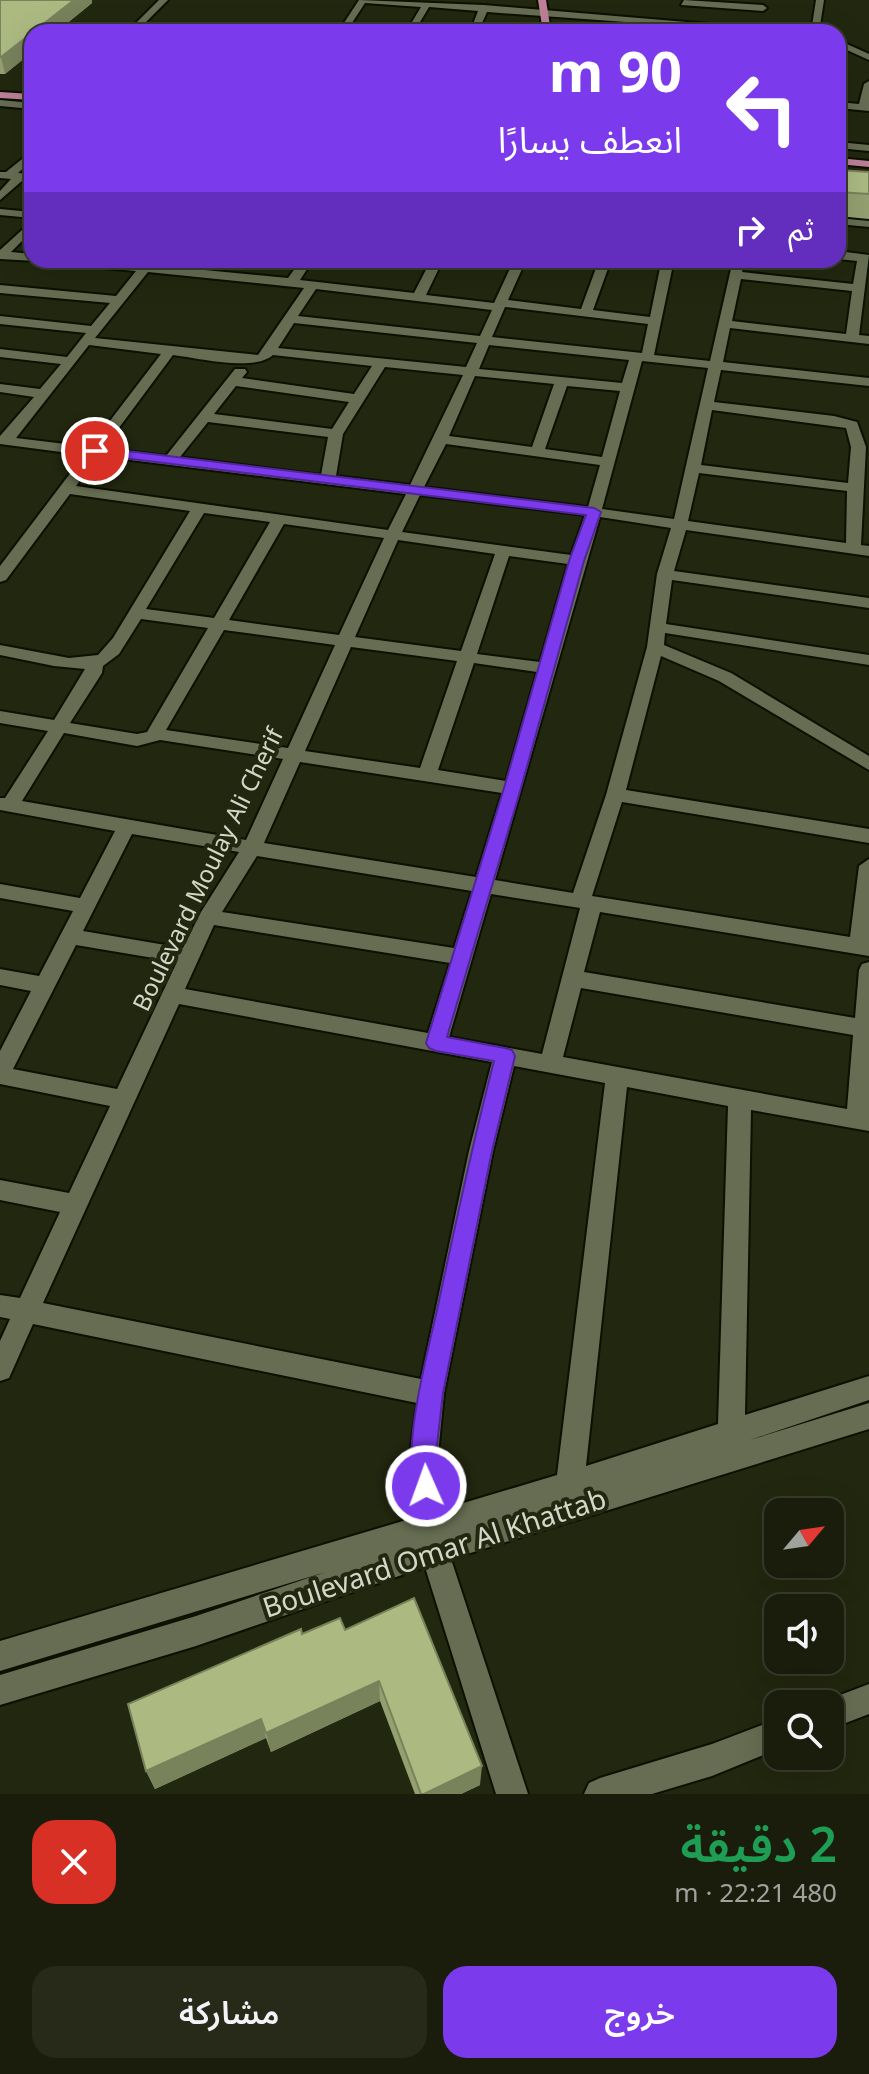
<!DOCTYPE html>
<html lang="ar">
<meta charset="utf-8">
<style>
body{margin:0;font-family:"Noto Sans","Noto Sans Arabic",sans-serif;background:#272a19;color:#f1f3f6;direction:rtl;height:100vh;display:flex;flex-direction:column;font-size:30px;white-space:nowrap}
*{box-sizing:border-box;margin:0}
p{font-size:26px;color:#9fa29d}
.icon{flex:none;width:44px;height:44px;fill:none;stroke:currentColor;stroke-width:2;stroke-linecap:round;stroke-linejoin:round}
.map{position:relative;height:1794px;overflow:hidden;direction:ltr}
.side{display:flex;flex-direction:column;background:#1a1d0b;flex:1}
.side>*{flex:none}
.guide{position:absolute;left:24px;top:24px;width:822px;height:244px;border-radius:24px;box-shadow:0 8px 32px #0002,0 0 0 2px #383b2c;direction:rtl;background:#7c3aed;color:#fff;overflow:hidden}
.needle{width:52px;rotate:61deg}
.fabs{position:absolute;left:764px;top:1498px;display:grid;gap:16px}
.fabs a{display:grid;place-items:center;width:80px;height:80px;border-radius:16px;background:#1a1d0b;box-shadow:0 8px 32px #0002,0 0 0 2px #383b2c;font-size:40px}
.pin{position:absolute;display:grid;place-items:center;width:68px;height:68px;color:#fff;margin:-34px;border:4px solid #fff;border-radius:50%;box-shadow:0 2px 8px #0007}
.me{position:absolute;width:88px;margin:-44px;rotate:358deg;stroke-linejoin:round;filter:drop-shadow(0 0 6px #0008)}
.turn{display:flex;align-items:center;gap:28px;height:168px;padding:0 32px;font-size:36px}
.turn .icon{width:104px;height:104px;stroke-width:2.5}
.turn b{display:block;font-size:56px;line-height:68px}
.then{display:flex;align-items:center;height:76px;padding:0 32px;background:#0003;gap:16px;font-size:30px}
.round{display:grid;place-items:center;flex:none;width:84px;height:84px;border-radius:24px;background:#272a19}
.headline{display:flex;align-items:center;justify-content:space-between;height:136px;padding:0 32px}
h1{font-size:48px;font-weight:600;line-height:60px;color:#1e9e55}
.primary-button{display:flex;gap:16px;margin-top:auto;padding:16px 32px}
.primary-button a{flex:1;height:92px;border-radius:24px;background:#7c3aed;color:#fff;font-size:32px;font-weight:600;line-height:92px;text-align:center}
.primary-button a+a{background:#272a19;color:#f1f3f6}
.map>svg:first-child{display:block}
</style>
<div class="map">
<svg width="869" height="1794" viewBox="0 0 869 1794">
<rect width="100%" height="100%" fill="#22270f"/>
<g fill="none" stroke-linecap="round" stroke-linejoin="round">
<defs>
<path id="minor" d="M 159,0 L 168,0 L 136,32 L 127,32 Z
M 359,0 L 484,5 L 805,32 L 764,32 L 487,12 L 478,32 L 470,32 L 478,11 L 429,7 L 414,32 L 406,32 L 421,7 L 365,3 L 346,32 L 338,32 Z
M 684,0 L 763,5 L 767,8 L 763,11 L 681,5 Z
M 816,0 L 824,0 L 819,32 L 811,32 Z
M 838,40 L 869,54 L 869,60 L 838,46 Z
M 869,81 L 869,111 L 838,108 L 838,102 L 859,104 L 864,84 Z
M 0,100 L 32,103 L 32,109 L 0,106 Z
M 838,142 L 869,145 L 869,151 L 838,148 Z
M 32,151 L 32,160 L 18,173 L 32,174 L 32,180 L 23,180 L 0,200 L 0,191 L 11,179 L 0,178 L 0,172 L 6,172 Z
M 0,209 L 32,212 L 32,218 L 0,215 Z
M 838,218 L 869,221 L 869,227 L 838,224 Z
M 32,221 L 32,231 L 11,252 L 32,254 L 32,260 L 36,261 L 0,259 L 0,250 Z
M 838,251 L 869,255 L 859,335 L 869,336 L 869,344 L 730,328 L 723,362 L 869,378 L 869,386 L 721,370 L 714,402 L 834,416 L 857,422 L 866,447 L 861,545 L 869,546 L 869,556 L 686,530 L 674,571 L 869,598 L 869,608 L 672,580 L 666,624 L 869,655 L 869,665 L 665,633 L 664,645 L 731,673 L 869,756 L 869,770 L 719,681 L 661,656 L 626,790 L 869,829 L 869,843 L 622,802 L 592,896 L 850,937 L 859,866 L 869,859 L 869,956 L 600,912 L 584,972 L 855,1018 L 859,970 L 862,964 L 869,962 L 869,1131 L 751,1110 L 745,1415 L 869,1376 L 869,1400 L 750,1440 L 869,1403 L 869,1429 L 451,1559 L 528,1794 L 496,1794 L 425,1567 L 196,1646 L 0,1705 L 0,1675 L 196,1616 L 326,1572 L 0,1671 L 0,1641 L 413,1518 L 410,1454 L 417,1403 L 33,1324 L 9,1378 L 0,1381 L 0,1341 L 10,1319 L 0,1317 L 0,1295 L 20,1298 L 60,1212 L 0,1200 L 0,1180 L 69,1193 L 110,1106 L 0,1084 L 0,1051 L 31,991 L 0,985 L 0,969 L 39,976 L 73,911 L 0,898 L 0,884 L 80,898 L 115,831 L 0,810 L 0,798 L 5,798 L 48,731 L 0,723 L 0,711 L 54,720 L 85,669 L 54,666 L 0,655 L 0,645 L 69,658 L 98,655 L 113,638 L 190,511 L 70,494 L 6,580 L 0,582 L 0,566 L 84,455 L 0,444 L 0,436 L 34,397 L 0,392 L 0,384 L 40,389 L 61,364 L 0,357 L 0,349 L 67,357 L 86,333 L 0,324 L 0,316 L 91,326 L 110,303 L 0,293 L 0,285 L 116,296 L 136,271 L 57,264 L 51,260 L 142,264 L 145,260 L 157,260 L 153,265 L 288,278 L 301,260 L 313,260 L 300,280 L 414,293 L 431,260 L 443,260 L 426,295 L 494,303 L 514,260 L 526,260 L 508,300 L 581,309 L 599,260 L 674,260 L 654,355 L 710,361 L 733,260 L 745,260 L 742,272 L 853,284 L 857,261 L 838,259 ZM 610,263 L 660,268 L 650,317 L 593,310 ZM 148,272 L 304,288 L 258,355 L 95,338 ZM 741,279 L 852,291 L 846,334 L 732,321 ZM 316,289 L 492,310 L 480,336 L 298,316 ZM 505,307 L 648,324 L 642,353 L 492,337 ZM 294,323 L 477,343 L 466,367 L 278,348 ZM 89,345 L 161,354 L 90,447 L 16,438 ZM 489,345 L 629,360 L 622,383 L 479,369 ZM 173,355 C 198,358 254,372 273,355 L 372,366 L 354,394 L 242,378 L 247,372 L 245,369 L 235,369 L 166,456 L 104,448 ZM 642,361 L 708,368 L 674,519 L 602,509 ZM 385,367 L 463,375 L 410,485 L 336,476 L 343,434 ZM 475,376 L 554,384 L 532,447 L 449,436 ZM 236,386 L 349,402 L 332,429 L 214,414 ZM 567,386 L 620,391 L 602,457 L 545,449 ZM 712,410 L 846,428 L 851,447 L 848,483 L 701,465 ZM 208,422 L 328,437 L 321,475 L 180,457 ZM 446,444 L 600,465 L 588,507 L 424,487 ZM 98,456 L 406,494 L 388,530 L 76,486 ZM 699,473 L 847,491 L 846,543 L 688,521 ZM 420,495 L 585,515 L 571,555 L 402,532 ZM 204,513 L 270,522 L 214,618 L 146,609 ZM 600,517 L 671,528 L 657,574 L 647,647 L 606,795 L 573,893 L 495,880 ZM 284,524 L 384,538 L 339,635 L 229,620 ZM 398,540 L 495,554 L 461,651 L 355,637 ZM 509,556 L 568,564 L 540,662 L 477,654 ZM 141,619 L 208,628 L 147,732 L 137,734 L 70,723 L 102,673 L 103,666 L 119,654 ZM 224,630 L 335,645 L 288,748 L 166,730 ZM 351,647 L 457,661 L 420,768 L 305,751 ZM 474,663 L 537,672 L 506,781 L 438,770 ZM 64,733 L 137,746 L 160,740 L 283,759 L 246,840 L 22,801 ZM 300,762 L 502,793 L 476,877 L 264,843 ZM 132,834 L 239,852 L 201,912 L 183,948 L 83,931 ZM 257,856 L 472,891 L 454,948 L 222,912 ZM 491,894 L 580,908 L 542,1054 L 449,1037 ZM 214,925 L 450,963 L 428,1033 L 185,989 ZM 76,945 L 177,962 L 117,1089 L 13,1069 ZM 581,988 L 853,1035 L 847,1109 L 563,1057 ZM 179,1004 L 492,1062 L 469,1151 L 421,1379 L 43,1303 ZM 514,1066 L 605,1083 L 557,1475 L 440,1510 L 438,1454 L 444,1393 L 493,1151 ZM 627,1087 L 728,1106 L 718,1424 L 586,1466 Z
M 869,1684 L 869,1714 L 830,1729 L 830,1704 L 819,1703 Z
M 778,1719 L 778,1749 L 712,1776 L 652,1794 L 584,1794 L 589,1783 L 600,1778 L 712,1744 Z"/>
<path id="major" d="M 538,0 L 546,0 L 551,32 L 543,32 Z
M 0,92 L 32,94 L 32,100 L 0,98 Z
M 838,158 L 869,161 L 869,167 L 838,164 Z"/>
</defs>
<use href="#minor" stroke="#0b1000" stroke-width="4"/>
<use href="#major" stroke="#0b1000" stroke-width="4"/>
<use href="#minor" fill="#666d52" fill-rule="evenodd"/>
<use href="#major" fill="#bc8098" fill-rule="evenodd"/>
</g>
<path fill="#94a070" d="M 0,0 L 92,3 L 5,74 L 0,74 Z
M 838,170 L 869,172 L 869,219 L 838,216 Z
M 345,1630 L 480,1785 L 461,1794 L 415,1794 L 380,1701 L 271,1752 L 266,1738 L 155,1789 L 146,1771 L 302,1634 Z"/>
<path fill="#78825b" d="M 74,0 L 92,0 L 92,3 L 56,32 L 33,32 Z
M 32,33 L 32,52 L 5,74 L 1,57 Z
M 379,1681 L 380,1701 L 271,1752 L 266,1733 Z
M 261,1719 L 266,1738 L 155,1789 L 146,1771 Z
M 482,1766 L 480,1785 L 461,1794 L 424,1794 Z"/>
<path fill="#acba82" stroke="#78825b" stroke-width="2" d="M 0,0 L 74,0 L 1,57 L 0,57 Z
M 838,170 L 869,172 L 869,194 L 838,192 Z
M 414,1598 L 482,1766 L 424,1794 L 421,1794 L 379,1681 L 266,1733 L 261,1719 L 146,1771 L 128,1704 L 301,1629 L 302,1634 L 340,1618 L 345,1630 Z"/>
<path fill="#7c3aed" stroke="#51269a" stroke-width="2" d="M 95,447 L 594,508 L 601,512 L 584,561 L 521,788 L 447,1037 L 505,1048 L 512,1050 L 515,1056 L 492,1151 L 443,1393 L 436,1454 L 439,1486 L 435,1495 L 426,1498 L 417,1495 C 399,1451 429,1349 439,1301 C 456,1221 473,1141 494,1061 L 436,1051 L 429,1048 L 426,1043 L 504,788 L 569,561 L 586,515 L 91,454 L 89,451 Z"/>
<g text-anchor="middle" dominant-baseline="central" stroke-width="8" stroke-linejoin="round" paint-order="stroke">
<g font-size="24" fill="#d3d7c8" stroke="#22270f">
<text transform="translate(207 869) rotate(-64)">Boulevard Moulay Ali Cherif</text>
</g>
<g font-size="28" fill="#d3d7c8" stroke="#22270f">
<text transform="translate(434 1552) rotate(-18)">Boulevard Omar Al Khattab</text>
</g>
</g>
</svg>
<div class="fabs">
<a><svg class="needle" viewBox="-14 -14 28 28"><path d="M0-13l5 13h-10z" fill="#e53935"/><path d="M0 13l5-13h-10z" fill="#9fa29d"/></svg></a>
<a><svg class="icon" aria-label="sound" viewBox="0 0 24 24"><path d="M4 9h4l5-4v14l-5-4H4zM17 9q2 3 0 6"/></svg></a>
<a><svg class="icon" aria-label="search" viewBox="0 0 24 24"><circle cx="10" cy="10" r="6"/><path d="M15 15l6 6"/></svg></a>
</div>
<div class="pin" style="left:95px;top:451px;background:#d93025"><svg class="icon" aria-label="arrive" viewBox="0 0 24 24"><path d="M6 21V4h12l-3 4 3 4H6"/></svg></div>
<svg class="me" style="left:426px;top:1486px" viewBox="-20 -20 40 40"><circle r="17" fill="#7c3aed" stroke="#fff" stroke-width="3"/><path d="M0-11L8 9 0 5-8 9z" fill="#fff"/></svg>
<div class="guide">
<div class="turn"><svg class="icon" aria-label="left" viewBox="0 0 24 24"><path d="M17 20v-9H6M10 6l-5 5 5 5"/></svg><div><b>90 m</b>انعطف يسارًا</div></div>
<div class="then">ثم<svg class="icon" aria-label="right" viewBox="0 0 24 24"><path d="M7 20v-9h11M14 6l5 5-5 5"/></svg></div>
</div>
</div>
<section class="side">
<div class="headline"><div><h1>2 دقيقة</h1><p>480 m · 22:21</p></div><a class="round" style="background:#d93025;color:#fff"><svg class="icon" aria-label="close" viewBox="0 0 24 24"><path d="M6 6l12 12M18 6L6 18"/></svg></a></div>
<div class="primary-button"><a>خروج</a><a>مشاركة</a></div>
</section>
